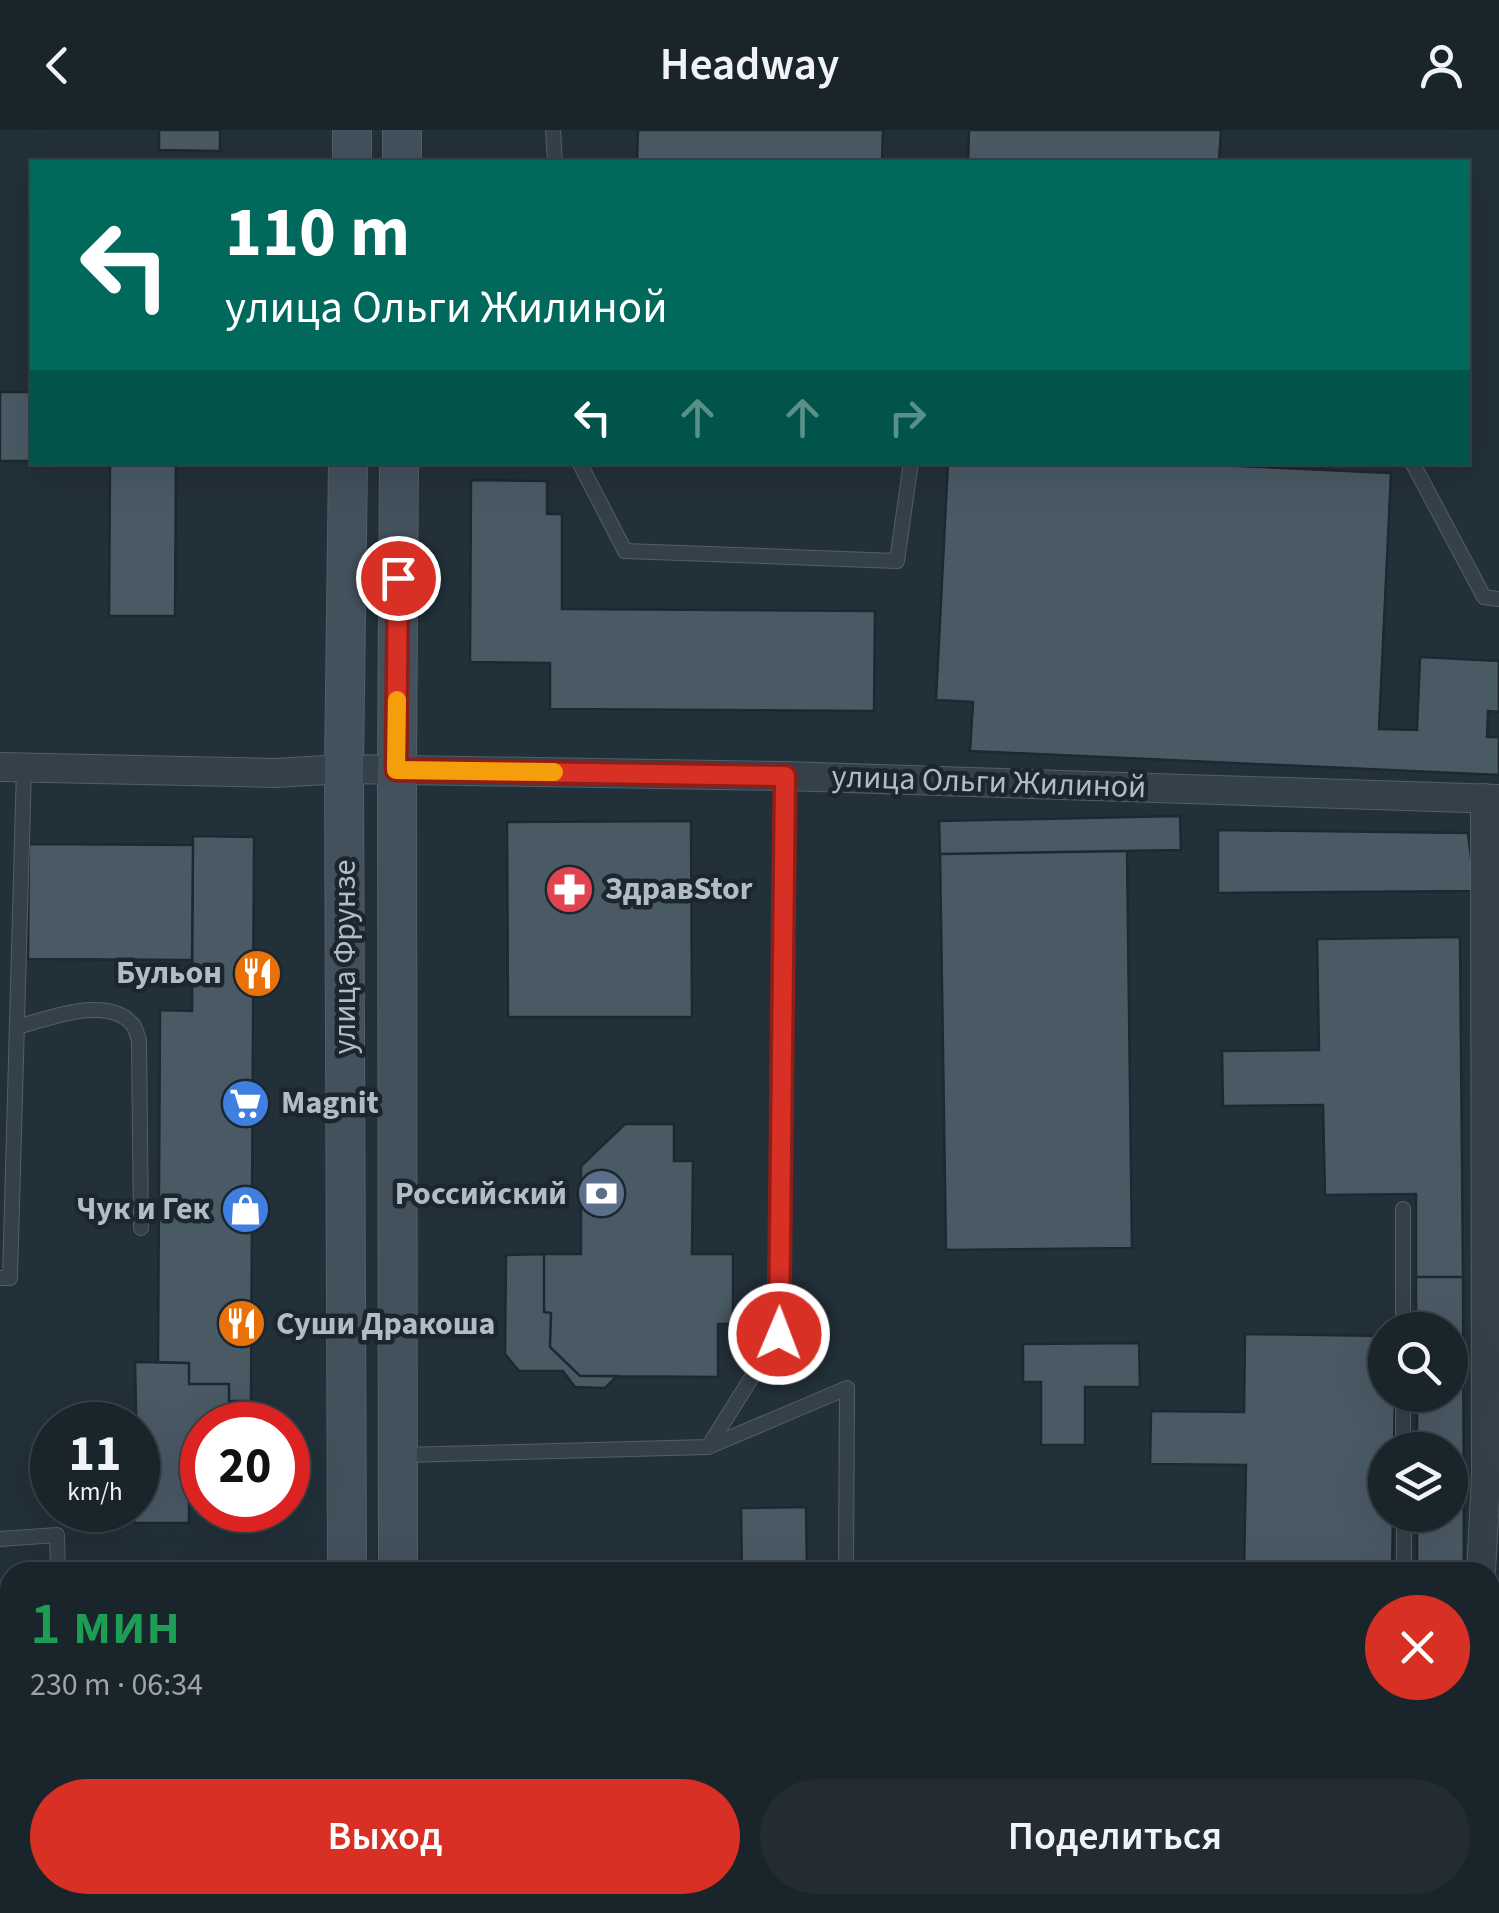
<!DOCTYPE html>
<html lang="ru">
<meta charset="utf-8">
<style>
body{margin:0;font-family:"Source Sans 3",sans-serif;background:#232c33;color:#f1f3f6;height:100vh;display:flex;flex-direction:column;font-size:38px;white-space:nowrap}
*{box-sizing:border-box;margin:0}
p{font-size:32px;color:#9fa4a9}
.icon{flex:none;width:55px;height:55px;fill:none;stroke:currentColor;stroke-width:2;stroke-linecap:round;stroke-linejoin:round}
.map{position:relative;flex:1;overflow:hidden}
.drawer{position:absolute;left:0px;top:1432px;width:1500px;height:352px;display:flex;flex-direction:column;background:#1a242b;border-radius:30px 30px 0 0;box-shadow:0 10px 40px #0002,0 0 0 2px #384147}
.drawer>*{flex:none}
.banner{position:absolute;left:30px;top:30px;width:1440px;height:305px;border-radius:0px;box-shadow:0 10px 40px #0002,0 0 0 2px #384147;background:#00695c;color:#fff;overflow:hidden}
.fabs{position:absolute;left:1368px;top:1182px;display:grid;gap:20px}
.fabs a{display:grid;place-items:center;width:100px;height:100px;border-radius:50%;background:#1a242b;box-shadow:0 10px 40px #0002,0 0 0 2px #384147;font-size:50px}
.speed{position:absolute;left:30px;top:1272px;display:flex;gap:20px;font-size:50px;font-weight:700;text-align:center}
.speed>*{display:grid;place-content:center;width:130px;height:130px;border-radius:50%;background:#1a242b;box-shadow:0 10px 40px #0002,0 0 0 2px #384147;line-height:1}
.speed small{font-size:25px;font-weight:400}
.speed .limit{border:15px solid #d22;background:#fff;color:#111}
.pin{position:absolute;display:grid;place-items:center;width:85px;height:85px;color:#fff;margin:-42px;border:5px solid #fff;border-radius:50%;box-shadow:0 2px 10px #0007}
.me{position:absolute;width:110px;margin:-55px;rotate:1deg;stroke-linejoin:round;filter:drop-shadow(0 0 8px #0008)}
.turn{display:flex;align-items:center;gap:35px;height:210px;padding:0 30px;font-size:45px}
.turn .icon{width:130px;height:130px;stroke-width:2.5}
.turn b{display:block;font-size:70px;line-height:85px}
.lanes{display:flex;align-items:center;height:95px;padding:0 30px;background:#0003;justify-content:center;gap:50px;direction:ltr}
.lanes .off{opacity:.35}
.round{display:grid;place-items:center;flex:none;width:105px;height:105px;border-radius:52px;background:#232c33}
.headline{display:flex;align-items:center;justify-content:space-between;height:170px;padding:0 30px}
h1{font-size:60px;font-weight:600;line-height:75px;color:#1e9e55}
.cta{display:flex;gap:20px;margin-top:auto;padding:20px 30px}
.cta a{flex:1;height:115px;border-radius:60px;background:#d93025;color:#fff;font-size:40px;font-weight:600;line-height:115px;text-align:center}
.cta a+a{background:#232c33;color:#f1f3f6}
header{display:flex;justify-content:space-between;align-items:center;height:130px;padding:0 30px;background:#1a242b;font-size:45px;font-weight:600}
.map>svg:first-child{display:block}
</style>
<header><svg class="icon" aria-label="back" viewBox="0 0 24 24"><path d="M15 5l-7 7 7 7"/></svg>Headway<svg class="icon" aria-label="person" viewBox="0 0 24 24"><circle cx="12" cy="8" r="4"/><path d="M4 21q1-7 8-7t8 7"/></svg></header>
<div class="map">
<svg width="1499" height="1783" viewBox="0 0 1499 1783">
<rect width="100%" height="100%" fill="#223039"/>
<path fill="#4a5a65" stroke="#1d2830" stroke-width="2.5" d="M 159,0 L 220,0 L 220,21 L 159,20 Z
M 638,0 L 883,0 L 882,32 L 637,32 Z
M 969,0 L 1221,0 L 1219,32 L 968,32 Z
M 0,262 L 32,262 L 32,331 L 0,331 Z
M 110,332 L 176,332 L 175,486 L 109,486 Z
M 948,332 L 1154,332 L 1391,343 L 1379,599 L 1417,600 L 1420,527 L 1499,531 L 1499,582 L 1488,581 L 1487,607 L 1499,607 L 1499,645 L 970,621 L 973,572 L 936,570 Z
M 471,350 L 547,351 L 547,384 L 562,384 L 562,479 L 875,481 L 874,581 L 550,579 L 550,533 L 470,532 Z
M 1180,686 L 1181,720 L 940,724 L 939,691 Z
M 691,691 L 692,887 L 508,887 L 507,692 Z
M 1218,700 L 1468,703 L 1475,761 L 1218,763 Z
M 193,706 L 254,707 L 251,1271 L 229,1271 L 229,1254 L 189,1254 L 189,1233 L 158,1232 L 160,880 L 192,881 Z
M 29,714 L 193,715 L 192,830 L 28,829 Z
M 1127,721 L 1132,1118 L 946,1120 L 940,724 Z
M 1460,807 L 1463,1147 L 1416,1147 L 1416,1064 L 1325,1065 L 1323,975 L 1223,976 L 1222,921 L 1319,920 L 1317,809 Z
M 625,994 L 674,994 L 674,1031 L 693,1031 L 692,1124 L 733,1124 L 733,1194 L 718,1194 L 718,1247 L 580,1246 L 550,1217 L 551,1183 L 544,1182 L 544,1124 L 581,1124 L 581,1036 Z
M 544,1124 L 544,1182 L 551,1183 L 550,1217 L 580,1246 L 617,1246 L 605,1258 L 575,1257 L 563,1241 L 519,1241 L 505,1224 L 506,1125 Z
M 1416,1147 L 1463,1147 L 1464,1442 L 1417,1442 L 1417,1385 L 1450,1385 L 1450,1320 L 1417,1320 L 1417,1265 L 1450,1265 L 1450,1200 L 1416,1200 Z
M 1245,1204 L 1385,1206 L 1385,1265 L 1395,1265 L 1394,1320 L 1385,1320 L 1385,1385 L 1393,1385 L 1392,1442 L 1244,1442 L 1246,1335 L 1150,1334 L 1151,1281 L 1244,1282 Z
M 1139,1213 L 1140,1257 L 1085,1257 L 1085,1315 L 1041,1315 L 1041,1252 L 1023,1252 L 1023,1214 Z
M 135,1232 L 189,1233 L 189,1254 L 229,1254 L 229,1271 L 251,1271 L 250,1293 L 258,1293 L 202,1295 L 202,1374 L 189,1374 L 189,1393 L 134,1393 L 134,1380 L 138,1380 Z
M 806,1377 L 807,1442 L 742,1442 L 741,1378 Z
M 0,1635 L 10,1635 L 10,1704 L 0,1704 Z
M 1490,1753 L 1499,1753 L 1499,1783 L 1417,1783 L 1417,1775 L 1490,1775 Z
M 108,1775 L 173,1775 L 173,1783 L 108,1783 Z
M 540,1775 L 620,1775 L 619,1783 L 540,1783 Z
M 887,1775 L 947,1775 L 947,1783 L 887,1783 Z"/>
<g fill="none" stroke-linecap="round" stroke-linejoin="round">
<defs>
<path id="service" d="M 553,0 L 555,32
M 579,332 L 625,421 L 897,431 L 911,332
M 1412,332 L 1484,467 L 1499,469
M 17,897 C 47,889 109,864 133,895 C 136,899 137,905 139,910 L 141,1098
M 1403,1079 L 1403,1200
M 0,1148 L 10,1148 L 24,637
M 1403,1265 L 1403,1320
M 708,1317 L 779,1204 L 785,646
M 400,1325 L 708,1317 L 847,1258 L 846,1442
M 1404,1385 L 1404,1442
M 0,1409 L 57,1405 L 58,1442
M 845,1775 L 845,1783"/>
<path id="minor" d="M 0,637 L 275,643 L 344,639 L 785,646 L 1499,669
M 1481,1442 L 1486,1346 L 1485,668
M 1350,1775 L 1350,1783"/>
<path id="secondary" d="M 352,32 L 352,0
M 402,32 L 402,0
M 347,1442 L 344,639 L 348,332
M 398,1442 L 397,640 L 399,332
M 348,1775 L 348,1783
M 399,1775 L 399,1783"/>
</defs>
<use href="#service" stroke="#535f67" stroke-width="16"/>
<use href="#minor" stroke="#535f67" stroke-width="30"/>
<use href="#secondary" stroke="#535f67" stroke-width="40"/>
<use href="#service" stroke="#35414a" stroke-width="14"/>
<use href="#minor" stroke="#35414a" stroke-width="28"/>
<use href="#secondary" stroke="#43515d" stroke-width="38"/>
</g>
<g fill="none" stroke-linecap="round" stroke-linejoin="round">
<defs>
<path id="route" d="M 398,448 L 396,640 L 785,646 L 779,1204"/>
</defs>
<use href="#route" stroke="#8d1f18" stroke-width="25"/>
<use href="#route" stroke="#d93025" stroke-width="18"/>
<path stroke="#f59e0b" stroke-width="18" d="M 397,570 L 396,640 L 554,642"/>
</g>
<defs>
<symbol id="pharmacy-disc" viewBox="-11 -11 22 22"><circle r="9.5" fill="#e0444e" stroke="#1b262e"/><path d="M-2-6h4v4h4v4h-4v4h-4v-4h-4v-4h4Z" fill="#fff"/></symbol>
<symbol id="restaurant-disc" viewBox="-11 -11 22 22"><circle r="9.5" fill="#e8710a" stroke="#1b262e"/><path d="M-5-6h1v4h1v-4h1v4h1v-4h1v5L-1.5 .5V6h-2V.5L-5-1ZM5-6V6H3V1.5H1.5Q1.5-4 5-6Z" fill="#fff"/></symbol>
<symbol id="supermarket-disc" viewBox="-11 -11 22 22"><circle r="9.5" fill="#3f7fe0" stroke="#1b262e"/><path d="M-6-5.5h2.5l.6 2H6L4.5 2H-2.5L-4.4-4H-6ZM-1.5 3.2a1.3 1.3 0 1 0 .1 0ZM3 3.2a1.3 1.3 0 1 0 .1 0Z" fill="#fff"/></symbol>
<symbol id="bank-disc" viewBox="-11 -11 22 22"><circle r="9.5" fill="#5c6f8a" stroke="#1b262e"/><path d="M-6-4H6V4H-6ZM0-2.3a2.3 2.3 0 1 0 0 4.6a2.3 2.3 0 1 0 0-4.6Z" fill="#fff"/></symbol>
<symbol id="shop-disc" viewBox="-11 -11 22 22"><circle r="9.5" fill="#3f7fe0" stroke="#1b262e"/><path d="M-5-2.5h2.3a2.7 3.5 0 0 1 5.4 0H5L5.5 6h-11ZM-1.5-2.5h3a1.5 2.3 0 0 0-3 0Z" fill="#fff"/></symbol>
</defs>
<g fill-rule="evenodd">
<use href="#pharmacy-disc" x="542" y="732" width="55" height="55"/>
<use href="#restaurant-disc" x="230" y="816" width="55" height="55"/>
<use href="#supermarket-disc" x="218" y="946" width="55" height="55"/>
<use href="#bank-disc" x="574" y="1036" width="55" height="55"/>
<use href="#shop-disc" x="218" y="1052" width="55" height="55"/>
<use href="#restaurant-disc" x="214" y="1166" width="55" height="55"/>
</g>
<g text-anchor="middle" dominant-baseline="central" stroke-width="9" stroke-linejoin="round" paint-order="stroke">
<g font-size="32" fill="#b0bcc6" stroke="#1b262e">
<text transform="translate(989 652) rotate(2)">улица Ольги Жилиной</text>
<text transform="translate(345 827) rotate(-90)">улица Фрунзе</text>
</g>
<g font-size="32" font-weight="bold" fill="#b0bcc6" stroke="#1b262e" text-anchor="start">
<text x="605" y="759">ЗдравStor</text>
<text x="222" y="843" text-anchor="end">Бульон</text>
<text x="281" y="973">Magnit</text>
<text x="567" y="1064" text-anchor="end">Российский</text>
<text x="210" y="1079" text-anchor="end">Чук и Гек</text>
<text x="276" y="1194">Суши Дракоша</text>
</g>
</g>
</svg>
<div class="fabs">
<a><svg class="icon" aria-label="search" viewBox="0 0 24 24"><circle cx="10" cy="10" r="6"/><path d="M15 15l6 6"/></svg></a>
<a><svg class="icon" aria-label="layers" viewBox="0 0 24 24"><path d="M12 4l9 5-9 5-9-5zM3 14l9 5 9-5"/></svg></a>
</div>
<div class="speed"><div>11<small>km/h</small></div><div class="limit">20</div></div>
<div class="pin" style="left:398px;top:448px;background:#d93025"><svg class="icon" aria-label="arrive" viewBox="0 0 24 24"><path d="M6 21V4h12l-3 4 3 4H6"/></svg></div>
<svg class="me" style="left:779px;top:1204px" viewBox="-20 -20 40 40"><circle r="17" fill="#d93025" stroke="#fff" stroke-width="3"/><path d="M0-11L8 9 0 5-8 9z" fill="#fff"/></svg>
<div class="banner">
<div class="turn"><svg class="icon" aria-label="left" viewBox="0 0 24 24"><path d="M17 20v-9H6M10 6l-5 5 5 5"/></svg><div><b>110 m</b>улица Ольги Жилиной</div></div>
<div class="lanes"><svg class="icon" aria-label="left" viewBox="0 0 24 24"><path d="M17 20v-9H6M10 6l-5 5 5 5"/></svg><svg class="icon off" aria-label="ahead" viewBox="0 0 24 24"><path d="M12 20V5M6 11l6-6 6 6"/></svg><svg class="icon off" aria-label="ahead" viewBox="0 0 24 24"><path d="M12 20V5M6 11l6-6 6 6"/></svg><svg class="icon off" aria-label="right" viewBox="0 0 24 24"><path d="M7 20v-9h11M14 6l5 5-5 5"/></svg></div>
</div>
<section class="drawer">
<div class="headline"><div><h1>1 мин</h1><p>230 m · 06:34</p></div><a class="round" style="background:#d93025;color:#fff"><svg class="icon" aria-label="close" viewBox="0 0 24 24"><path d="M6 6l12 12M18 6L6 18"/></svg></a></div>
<div class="cta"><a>Выход</a><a>Поделиться</a></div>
</section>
</div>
